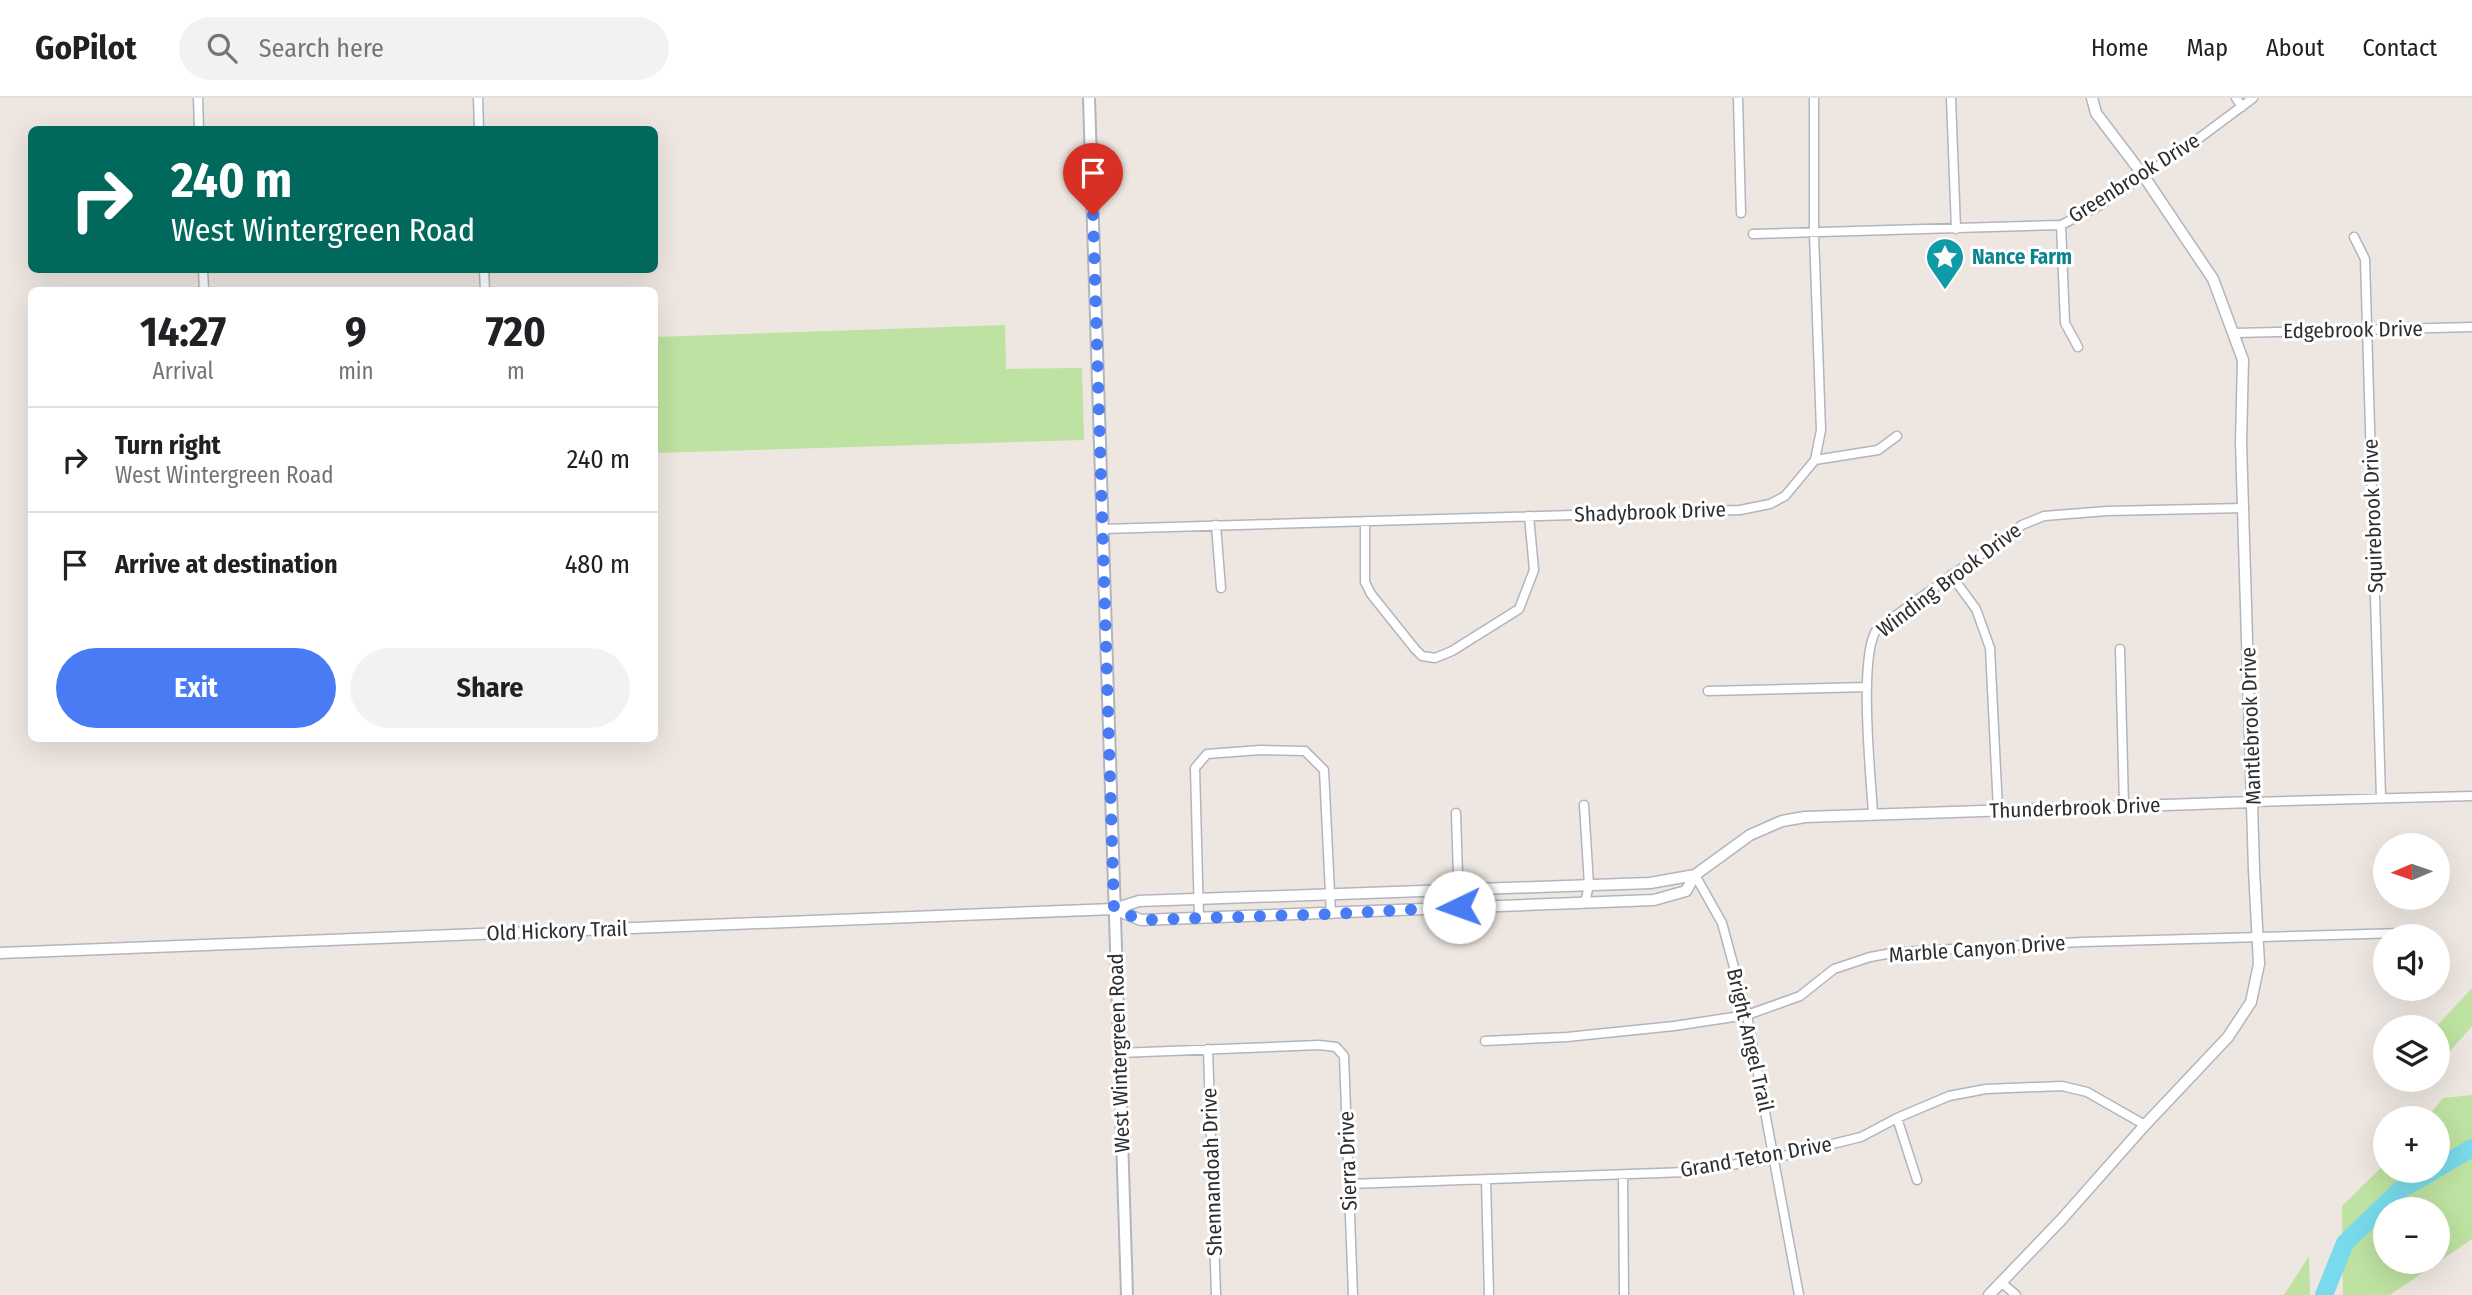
<!DOCTYPE html>
<meta charset="utf-8">
<style>
body{margin:0;font-family:"Fira Sans Condensed",sans-serif;background:#f2f2f2;color:#202124;height:100vh;display:flex;flex-direction:column;font-size:26px;white-space:nowrap}
*{box-sizing:border-box;margin:0}
p{font-size:23px;color:#757577}
.icon{flex:none;width:38px;height:38px;fill:none;stroke:currentColor;stroke-width:2;stroke-linecap:round;stroke-linejoin:round}
.map{position:relative;flex:1;overflow:hidden}
.details{position:absolute;left:28px;top:189px;width:630px;height:455px;display:flex;flex-direction:column;background:#fff;border-radius:10px;box-shadow:0 7px 28px #0002}
.details>*{flex:none}
.guide{position:absolute;left:28px;top:28px;width:630px;height:147px;border-radius:10px;box-shadow:0 7px 28px #0002;background:#00695c;color:#fff;overflow:hidden}
.needle{width:46px;rotate:268deg}
.tools{position:absolute;left:2373px;top:735px;display:grid;gap:14px}
.tools a{display:grid;place-items:center;width:77px;height:77px;border-radius:50%;background:#fff;box-shadow:0 7px 28px #0002;font-size:35px}
.pin{position:absolute;display:grid;place-items:center;width:60px;height:60px;color:#fff;margin:-72px -30px;border-radius:50% 50% 50% 0;rotate:-45deg;box-shadow:0 0 7px #0007}
.pin .icon{rotate:45deg}
.me{position:absolute;width:77px;margin:-38px;rotate:267deg;stroke-linejoin:round;filter:drop-shadow(0 0 5px #0008)}
.turn{display:flex;align-items:center;gap:24px;height:147px;padding:0 28px;font-size:32px}
.turn .icon{width:91px;height:91px;stroke-width:2.5}
.turn b{display:block;font-size:49px;line-height:60px}
.eta{display:flex;justify-content:space-evenly;align-items:center;height:119px;text-align:center}
.eta b{font-size:42px;font-weight:700;line-height:49px}
.primary-button{display:flex;gap:14px;margin-top:auto;padding:14px 28px}
.primary-button a{flex:1;height:80px;border-radius:42px;background:#497cf4;color:#fff;font-size:28px;font-weight:700;line-height:80px;text-align:center}
.primary-button a+a{background:#f2f2f2;color:#202124}
ul{padding:0;list-style:none}
li{display:flex;align-items:center;gap:21px;height:105px;padding:0 28px;border-top:2px solid #e0e0e0}
li div{flex:1}
li b{display:block;font-size:26px}
li em{font-style:normal}
header{display:flex;align-items:center;gap:42px;box-sizing:border-box;height:98px;padding:0 35px;background:#fff;border-bottom:2px solid #e0e0e0}
header strong{font-size:33px}
nav{display:flex;gap:38px;margin-inline-start:auto;font-size:24px}
.search{width:490px;height:63px;background:#f2f2f2;display:flex;align-items:center;gap:18px;box-sizing:border-box;padding:0 24px;border-radius:38px;color:#757577;font-size:26px}
.map>svg:first-child{display:block}
</style>
<header>
<strong>GoPilot</strong>
<div class="search"><svg class="icon" aria-label="search" viewBox="0 0 24 24"><circle cx="10" cy="10" r="6"/><path d="M15 15l6 6"/></svg>Search here</div>
<nav><a>Home</a><a>Map</a><a>About</a><a>Contact</a></nav>
</header>
<div class="map">
<svg width="2472" height="1197" viewBox="0 0 2472 1197">
<rect width="100%" height="100%" fill="#eee7e1"/>
<path fill="#bee2a1" fill-rule="evenodd" d="M 1005,227 L 1006,271 L 1082,270 L 1084,342 L 655,355 L 655,239 Z
M 2472,890 L 2472,928 L 2438,967 L 2436,929 Z
M 2472,997 L 2472,1141 L 2390,1197 L 2343,1197 L 2342,1108 L 2385,1066 L 2385,1073 L 2438,1073 L 2438,1020 L 2427,1020 L 2443,1000 ZM 2438,1111 L 2438,1164 L 2385,1164 L 2385,1111 Z
M 2309,1158 L 2310,1197 L 2284,1197 Z"/>
<g fill="none" stroke-linecap="round" stroke-linejoin="round">
<path stroke="#79daeb" stroke-width="18" d="M 2438,1070 L 2472,1050
M 2324,1197 L 2345,1145 L 2400,1092 L 2433,1073"/>
<defs>
<path id="minor" d="M 198,0 L 199,32
M 478,0 L 479,32
M 1738,0 L 1741,115
M 1951,0 L 1956,131
M 2236,0 L 2242,9
M 2061,127 L 2065,225 L 2078,249
M 1753,136 L 2061,127 L 2097,109 L 2198,41 L 2253,0
M 2354,139 L 2365,161 L 2381,700
M 203,172 L 204,192
M 484,172 L 485,192
M 2235,235 L 2472,229
M 1815,362 L 1878,352 L 1897,338
M 1365,423 L 1365,484 L 1371,496 L 1415,551 L 1422,558 L 1435,560 L 1452,553 L 1519,511 L 1534,472 L 1529,418
M 1216,427 L 1221,490
M 1103,431 L 1740,412 L 1770,406 L 1785,398 L 1815,362 L 1821,332 L 1814,136 L 1814,0
M 1951,477 L 1976,511 L 1990,550 L 1998,712
M 2120,551 L 2124,708
M 1708,593 L 1867,589
M 2253,704 L 2472,698
M 1584,707 L 1589,787 L 1585,805
M 1456,715 L 1459,809
M 1873,716 C 1871,680 1858,557 1877,531 L 2022,427 L 2044,418 L 2107,413 L 2244,410
M 1695,777 L 1722,825 L 1747,917 L 1799,1197
M 1199,820 L 1195,670 L 1207,656 L 1260,652 L 1305,653 L 1324,672 L 1331,816
M 1485,943 L 1567,939 L 1674,928 L 1747,917 L 1800,898 L 1834,871 L 1870,859 L 1898,854 L 2082,844 L 2403,835
M 1208,951 L 1216,1197
M 1119,955 L 1319,947 L 1336,949 L 1344,958 L 1353,1197
M 1897,1020 L 1917,1082
M 1623,1077 L 1624,1197
M 1486,1082 L 1489,1197
M 1349,1086 L 1687,1074 L 1775,1060 L 1861,1039 L 1897,1020 L 1949,998 L 1986,991 L 2062,988 L 2087,994 L 2145,1027
M 2002,1185 L 2016,1197"/>
<path id="tertiary" d="M 1114,811 L 1141,822 L 1654,802 L 1686,793 L 1695,777 L 1750,737 L 1782,723 L 1805,719 L 2253,704
M 0,855 L 1114,811 L 1139,803 L 1650,785 L 1695,777
M 1989,1197 L 2061,1122 L 2145,1027 L 2228,939 L 2251,904 L 2259,866 L 2254,772 L 2241,344 L 2243,262 L 2213,181 L 2143,77 L 2096,15 L 2092,0"/>
<path id="secondary" d="M 1089,0 L 1127,1197"/>
</defs>
<use href="#minor" stroke="#b2b5bd" stroke-width="11"/>
<use href="#tertiary" stroke="#b2b5bd" stroke-width="13"/>
<use href="#secondary" stroke="#b2b5bd" stroke-width="14"/>
<use href="#minor" stroke="#fff" stroke-width="8"/>
<use href="#tertiary" stroke="#fff" stroke-width="10"/>
<use href="#secondary" stroke="#fff" stroke-width="10"/>
</g>
<g fill="none" stroke-linecap="round" stroke-linejoin="round">
<path stroke="#497cf4" stroke-width="12" stroke-dasharray="0 21.6" d="M 1093,117 L 1114,811 L 1141,822 L 1331,816 L 1459,809"/>
</g>
<defs>
<symbol id="sight-pin" viewBox="-11 -11 22 30"><path d="M0 17L-7.5 6A9.5 9.5 0 1 1 7.5 6Z" fill="#0f9aa8" stroke="#fff"/><path d="M0-6L1.8-2.2L6-1.7L2.9 1.2L3.7 5.4L0 3.3L-3.7 5.4L-2.9 1.2L-6-1.7L-1.8-2.2Z" fill="#fff"/></symbol>
</defs>
<g fill-rule="evenodd">
<use href="#sight-pin" x="1923" y="137" width="44" height="60"/>
</g>
<g text-anchor="middle" dominant-baseline="central" stroke-width="6" stroke-linejoin="round" paint-order="stroke">
<g font-size="21" fill="#2e2e2e" stroke="#fff">
<text transform="translate(2134 80) rotate(-32)">Greenbrook Drive</text>
<text transform="translate(2353 232) rotate(-1)">Edgebrook Drive</text>
<text transform="translate(1650 414) rotate(-2)">Shadybrook Drive</text>
<text transform="translate(2373 418) rotate(-92)">Squirebrook Drive</text>
<text transform="translate(1949 482) rotate(-37)">Winding Brook Drive</text>
<text transform="translate(2251 628) rotate(-92)">Mantlebrook Drive</text>
<text transform="translate(2075 710) rotate(-2)">Thunderbrook Drive</text>
<text transform="translate(557 833) rotate(-2)">Old Hickory Trail</text>
<text transform="translate(1977 851) rotate(-4)">Marble Canyon Drive</text>
<text transform="translate(1750 942) rotate(77)">Bright Angel Trail</text>
<text transform="translate(1119 955) rotate(-92)">West Wintergreen Road</text>
<text transform="translate(1756 1059) rotate(-10)">Grand Teton Drive</text>
<text transform="translate(1348 1063) rotate(-92)">Sierra Drive</text>
<text transform="translate(1212 1074) rotate(-92)">Shennandoah Drive</text>
</g>
<g font-size="21" font-weight="bold" fill="#0d838f" stroke="#fff" text-anchor="start">
<text x="1972" y="159">Nance Farm</text>
</g>
</g>
</svg>
<div class="tools">
<a><svg class="needle" viewBox="-14 -14 28 28"><path d="M0-13l5 13h-10z" fill="#e53935"/><path d="M0 13l5-13h-10z" fill="#757577"/></svg></a>
<a><svg class="icon" aria-label="sound" viewBox="0 0 24 24"><path d="M4 9h4l5-4v14l-5-4H4zM17 9q2 3 0 6"/></svg></a>
<a><svg class="icon" aria-label="layers" viewBox="0 0 24 24"><path d="M12 4l9 5-9 5-9-5zM3 14l9 5 9-5"/></svg></a>
<a>+</a>
<a>−</a>
</div>
<div class="pin" style="left:1093px;top:117px;background:#d93025"><svg class="icon" aria-label="arrive" viewBox="0 0 24 24"><path d="M6 21V4h12l-3 4 3 4H6"/></svg></div>
<svg class="me" style="left:1459px;top:809px" viewBox="-20 -20 40 40"><circle r="19" fill="#fff"/><path d="M0-13L10 11 0 6-10 11z" fill="#497cf4"/></svg>
<div class="guide">
<div class="turn"><svg class="icon" aria-label="right" viewBox="0 0 24 24"><path d="M7 20v-9h11M14 6l5 5-5 5"/></svg><div><b>240 m</b>West Wintergreen Road</div></div>
</div>
<section class="details">
<div class="eta">
<div><b>14:27</b><p>Arrival</p></div>
<div><b>9</b><p>min</p></div>
<div><b>720</b><p>m</p></div>
</div>
<ul>
<li><svg class="icon" aria-label="right" viewBox="0 0 24 24"><path d="M7 20v-9h11M14 6l5 5-5 5"/></svg><div><b>Turn right</b><p>West Wintergreen Road</p></div><em>240 m</em></li>
<li><svg class="icon" aria-label="arrive" viewBox="0 0 24 24"><path d="M6 21V4h12l-3 4 3 4H6"/></svg><div><b>Arrive at destination</b></div><em>480 m</em></li>
</ul>
<div class="primary-button"><a>Exit</a><a>Share</a></div>
</section>
</div>
